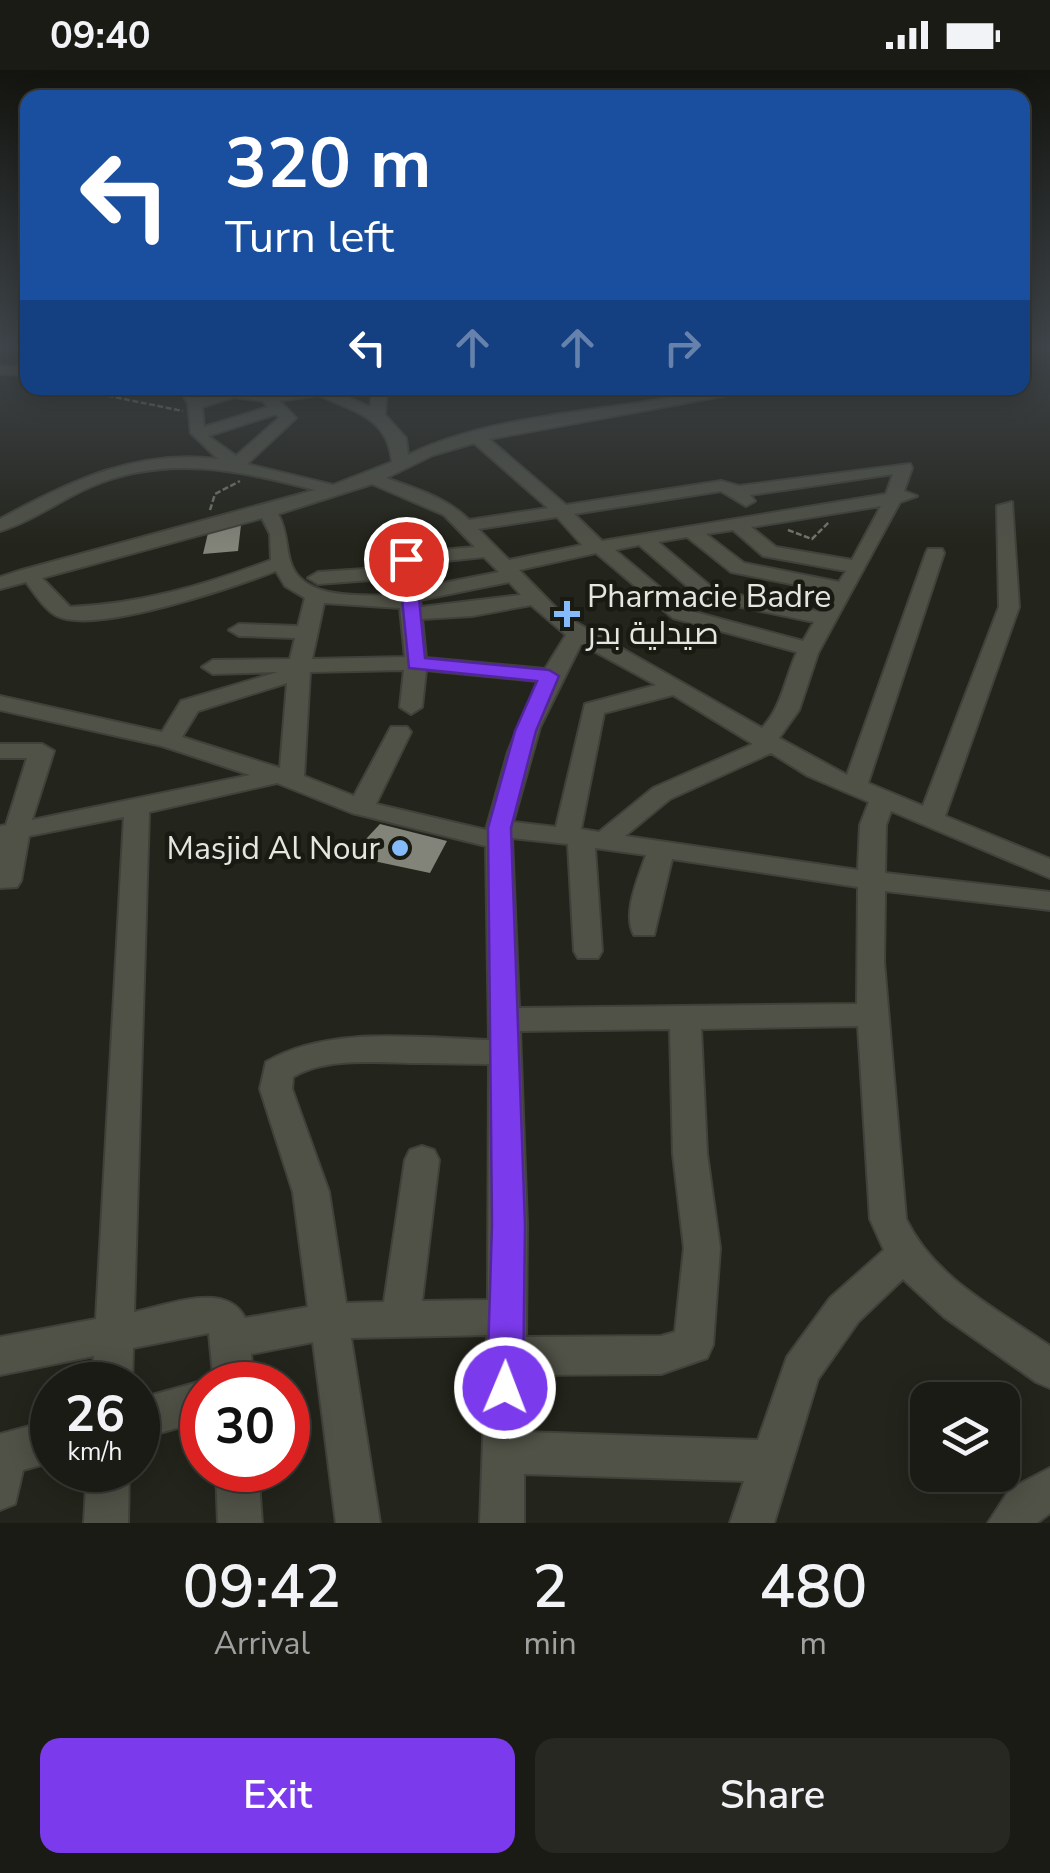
<!DOCTYPE html>
<meta charset="utf-8">
<style>
body{margin:0;font-family:"Nunito Sans",Cairo,sans-serif;background:#272822;color:#f1f3f6;height:100vh;display:flex;flex-direction:column;font-size:38px;white-space:nowrap}
*{box-sizing:border-box;margin:0}
p{font-size:32px;color:#9fa1a0}
.icon{flex:none;width:55px;height:55px;fill:none;stroke:currentColor;stroke-width:2;stroke-linecap:round;stroke-linejoin:round}
.map{position:relative;height:1453px;overflow:hidden}
.side{display:flex;flex-direction:column;background:#1a1b14;flex:1}
.side>*{flex:none}
.top-card{position:absolute;left:20px;top:20px;width:1010px;height:305px;border-radius:20px;box-shadow:0 5px 25px #0003,0 0 0 2px #383934;background:#1a4fa0;color:#fff;overflow:hidden}
.tools{position:absolute;left:910px;top:1312px;display:grid;gap:20px}
.tools a{display:grid;place-items:center;width:110px;height:110px;border-radius:20px;background:#1a1b14;box-shadow:0 5px 25px #0003,0 0 0 2px #383934;font-size:50px}
.speed{position:absolute;left:30px;top:1292px;display:flex;gap:20px;font-size:50px;font-weight:700;text-align:center}
.speed>*{display:grid;place-content:center;width:130px;height:130px;border-radius:50%;background:#1a1b14;box-shadow:0 5px 25px #0003,0 0 0 2px #383934;line-height:1}
.speed small{font-size:25px;font-weight:400}
.speed .limit{border:15px solid #d22;background:#fff;color:#111}
.pin{position:absolute;display:grid;place-items:center;width:85px;height:85px;color:#fff;margin:-42px;border:5px solid #fff;border-radius:50%;box-shadow:0 2px 10px #0007}
.me{position:absolute;width:110px;margin:-55px;rotate:1deg;stroke-linejoin:round;filter:drop-shadow(0 0 8px #0008)}
.turn{display:flex;align-items:center;gap:35px;height:210px;padding:0 40px;font-size:45px}
.turn .icon{width:130px;height:130px;stroke-width:2.5}
.turn b{display:block;font-size:70px;line-height:85px}
.lanes{display:flex;align-items:center;height:95px;padding:0 40px;background:#0003;justify-content:center;gap:50px;direction:ltr}
.lanes .off{opacity:.35}
.eta{display:flex;justify-content:space-evenly;align-items:center;height:170px;text-align:center}
.eta b{font-size:60px;font-weight:600;line-height:70px}
.cta{display:flex;gap:20px;margin-top:auto;padding:20px 40px}
.cta a{flex:1;height:115px;border-radius:20px;background:#7c3aed;color:#fff;font-size:40px;font-weight:600;line-height:115px;text-align:center}
.cta a+a{background:#272822;color:#f1f3f6}
.status{display:flex;justify-content:space-between;align-items:center;height:70px;padding:0 50px;background:#1a1b14;direction:ltr}
.status svg{height:28px;fill:currentColor}
.map>svg:first-child{display:block}
</style>
<div class="status"><b>09:40</b><svg viewBox="0 0 49 12"><path d="M0 12V9h3v3zM5 12V6h3v6zM10 12V3h3v9zM15 12V0h3v12zM26 1h20v11H26zM47 4h2v5h-2z"/></svg></div>
<div class="map">
<svg width="1050" height="1453" viewBox="0 0 1050 1453">
<rect width="100%" height="100%" fill="#23241b"/>
<path fill="#828479" d="M 241,455 L 238,481 L 203,484 L 208,463 Z
M 380,754 L 447,771 L 430,803 L 350,786 Z"/>
<g fill="none" stroke-linecap="round" stroke-linejoin="round">
<defs>
<path id="minor" d="M 0,296 L 28,297 L 28,305 L 0,304 Z
M 179,318 L 193,318 L 199,328 L 233,319 L 274,324 L 338,318 L 335,321 L 370,337 L 373,318 L 387,318 L 385,345 L 406,368 L 408,385 C 479,351 566,344 644,332 C 684,325 726,315 767,318 L 489,369 L 566,435 L 721,411 L 739,416 L 910,394 L 912,398 L 904,421 L 917,426 L 900,432 L 818,583 L 799,640 L 779,668 L 847,705 L 926,483 L 928,479 L 942,479 L 944,483 L 868,713 L 923,736 L 999,537 L 997,436 L 1012,432 L 1019,537 L 945,746 L 1050,789 L 1050,808 L 891,741 L 886,755 L 885,803 L 1050,822 L 1050,840 L 885,821 L 884,892 L 906,1149 C 935,1209 997,1239 1050,1276 L 1050,1318 L 1036,1312 L 944,1247 L 903,1209 L 858,1252 L 818,1309 L 774,1453 L 730,1453 L 744,1411 L 524,1404 L 524,1453 L 480,1453 L 487,1265 L 351,1268 L 380,1453 L 336,1453 L 313,1272 L 251,1284 L 254,1315 L 214,1315 L 209,1263 L 133,1278 L 132,1315 L 92,1315 L 94,1286 L 0,1305 L 0,1267 L 96,1249 L 124,747 L 29,766 L 21,811 L 17,817 L 0,818 L 0,756 L 6,755 L 27,688 L 0,688 L 0,674 L 42,674 L 54,681 L 32,750 L 250,705 L 162,676 L 0,640 L 0,626 L 162,662 L 181,631 L 278,602 L 213,604 L 202,597 L 213,590 L 290,589 L 295,568 L 239,566 L 229,560 L 239,554 L 298,556 L 305,528 L 285,516 L 276,501 C 234,517 96,565 57,546 C 45,540 34,523 26,512 L 0,519 L 0,507 L 22,500 L 315,420 C 239,400 165,384 90,417 C 60,430 31,452 0,461 L 0,449 C 70,411 137,379 218,389 L 191,363 L 188,334 ZM 318,325 C 355,342 388,347 392,392 L 333,415 L 247,394 L 296,348 L 280,331 ZM 234,327 L 263,331 L 268,337 L 204,357 L 202,337 ZM 276,344 L 279,348 L 236,386 L 208,366 ZM 474,373 L 548,438 L 469,450 C 446,427 416,419 386,408 L 433,385 ZM 893,404 L 886,424 L 602,471 L 574,444 L 721,421 L 746,436 L 755,431 L 750,425 ZM 372,414 L 444,445 L 475,477 L 406,483 L 397,489 L 397,497 L 318,502 L 308,508 L 318,514 L 398,508 L 399,526 C 367,524 307,532 292,496 C 285,479 289,465 278,444 ZM 881,436 L 852,490 L 776,477 L 751,457 ZM 557,447 L 582,475 L 509,490 L 478,459 ZM 262,448 L 270,464 L 271,490 C 205,515 141,534 70,537 L 42,508 ZM 733,460 L 763,486 L 846,501 L 839,512 L 744,493 L 706,464 ZM 687,467 L 731,502 L 832,522 L 821,542 L 715,520 L 658,472 ZM 639,475 L 702,529 L 814,552 L 803,571 L 687,540 L 615,480 ZM 596,483 L 673,548 L 797,582 C 785,608 782,637 762,658 L 563,545 L 519,500 ZM 484,487 L 499,502 L 418,518 L 416,494 ZM 509,512 L 521,525 L 421,537 L 420,530 ZM 324,533 L 400,538 L 405,587 L 312,589 ZM 531,535 L 566,565 L 545,599 L 426,588 L 422,549 L 472,546 ZM 581,574 L 656,615 L 585,634 L 556,757 L 513,752 L 540,657 ZM 404,600 L 400,637 L 411,644 L 422,637 L 426,600 L 538,611 L 508,682 L 486,760 L 376,734 L 411,662 L 407,657 L 391,657 L 354,726 L 304,706 L 310,602 ZM 287,613 L 280,698 L 182,667 L 198,641 ZM 673,625 L 753,674 L 653,718 L 599,762 L 581,759 L 604,643 ZM 771,683 L 808,706 L 869,732 L 860,755 L 858,800 L 625,766 L 670,729 ZM 277,713 L 352,743 L 486,776 L 489,970 C 419,968 328,955 266,992 L 260,1019 L 293,1122 L 308,1237 L 245,1248 C 226,1210 166,1236 134,1242 L 149,742 ZM 512,768 L 568,774 L 574,881 L 578,888 L 598,888 L 602,881 L 595,778 L 646,785 C 639,807 622,843 634,865 L 654,865 L 672,789 L 858,817 L 857,934 L 519,938 ZM 858,956 L 870,1149 L 884,1180 L 830,1228 L 787,1287 L 758,1370 L 525,1362 L 525,1305 L 661,1304 L 707,1288 L 713,1275 L 720,1178 L 707,1084 L 701,959 ZM 670,959 L 673,1084 L 684,1178 L 675,1262 L 661,1266 L 526,1267 L 527,1155 L 520,961 ZM 421,993 L 489,994 L 488,1230 L 422,1231 L 439,1090 L 434,1080 L 422,1076 L 410,1080 L 405,1090 L 384,1232 L 346,1233 L 329,1122 L 292,1019 L 293,1007 C 326,986 382,993 421,993 Z
M 202,1311 L 211,1315 L 202,1315 L 202,1351 L 138,1369 L 138,1329 Z
M 52,1350 L 52,1392 L 23,1400 L 15,1434 L 0,1440 L 0,1364 Z
M 1050,1398 L 1050,1443 L 1037,1453 L 988,1453 L 1010,1419 Z
M 87,1400 L 129,1400 L 128,1453 L 84,1453 Z
M 216,1400 L 258,1400 L 262,1453 L 218,1453 Z"/>
</defs>
<use href="#minor" stroke="#40413a" stroke-width="4"/>
<path stroke="#73746c" stroke-width="2.5" stroke-dasharray="6 2.5" stroke-linecap="butt" d="M 99,324 L 183,341
M 210,440 L 215,424 L 240,411
M 788,460 L 812,469 L 829,452"/>
<use href="#minor" fill="#505247" fill-rule="evenodd"/>
</g>
<linearGradient id="sky" x2="0" y2="1"><stop stop-color="#13140f"/><stop offset="0.58" stop-color="#3f454a"/><stop offset="1" stop-color="#3f454a" stop-opacity="0"/></linearGradient>
<rect width="1050" height="478" fill="url(#sky)"/>
<path fill="#7c3aed" stroke="#51269a" stroke-width="2.5" d="M 406,484 L 415,489 L 425,588 L 549,600 L 559,606 L 536,661 L 511,758 L 525,1155 L 523,1318 L 518,1331 L 505,1336 L 492,1331 L 487,1318 L 492,1155 L 488,758 L 515,661 L 537,611 L 409,598 L 398,489 Z"/>
<g fill="#85bbfb" stroke="#191b12" stroke-width="4">
<path d="M562 529h10v10h10v10h-10v10h-10v-10h-10v-10h10z"/>
<circle cx="400" cy="778" r="10"/>
</g>
<g text-anchor="middle" dominant-baseline="central" stroke-width="9" stroke-linejoin="round" paint-order="stroke">
<g font-size="32" fill="#e5e6e0" stroke="#191b12" text-anchor="start">
<text x="587" y="526">Pharmacie Badre<tspan x="587" dy="37">صيدلية بدر</tspan></text>
<text x="380" y="778" text-anchor="end">Masjid Al Nour</text>
</g>
</g>
</svg>
<div class="tools">
<a><svg class="icon" aria-label="layers" viewBox="0 0 24 24"><path d="M12 4l9 5-9 5-9-5zM3 14l9 5 9-5"/></svg></a>
</div>
<div class="speed"><div>26<small>km/h</small></div><div class="limit">30</div></div>
<div class="pin" style="left:406px;top:489px;background:#d93025"><svg class="icon" aria-label="arrive" viewBox="0 0 24 24"><path d="M6 21V4h12l-3 4 3 4H6"/></svg></div>
<svg class="me" style="left:505px;top:1318px" viewBox="-20 -20 40 40"><circle r="17" fill="#7c3aed" stroke="#fff" stroke-width="3"/><path d="M0-11L8 9 0 5-8 9z" fill="#fff"/></svg>
<div class="top-card">
<div class="turn"><svg class="icon" aria-label="left" viewBox="0 0 24 24"><path d="M17 20v-9H6M10 6l-5 5 5 5"/></svg><div><b>320 m</b>Turn left</div></div>
<div class="lanes"><svg class="icon" aria-label="left" viewBox="0 0 24 24"><path d="M17 20v-9H6M10 6l-5 5 5 5"/></svg><svg class="icon off" aria-label="ahead" viewBox="0 0 24 24"><path d="M12 20V5M6 11l6-6 6 6"/></svg><svg class="icon off" aria-label="ahead" viewBox="0 0 24 24"><path d="M12 20V5M6 11l6-6 6 6"/></svg><svg class="icon off" aria-label="right" viewBox="0 0 24 24"><path d="M7 20v-9h11M14 6l5 5-5 5"/></svg></div>
</div>
</div>
<section class="side">
<div class="eta">
<div><b>09:42</b><p>Arrival</p></div>
<div><b>2</b><p>min</p></div>
<div><b>480</b><p>m</p></div>
</div>
<div class="cta"><a>Exit</a><a>Share</a></div>
</section>
